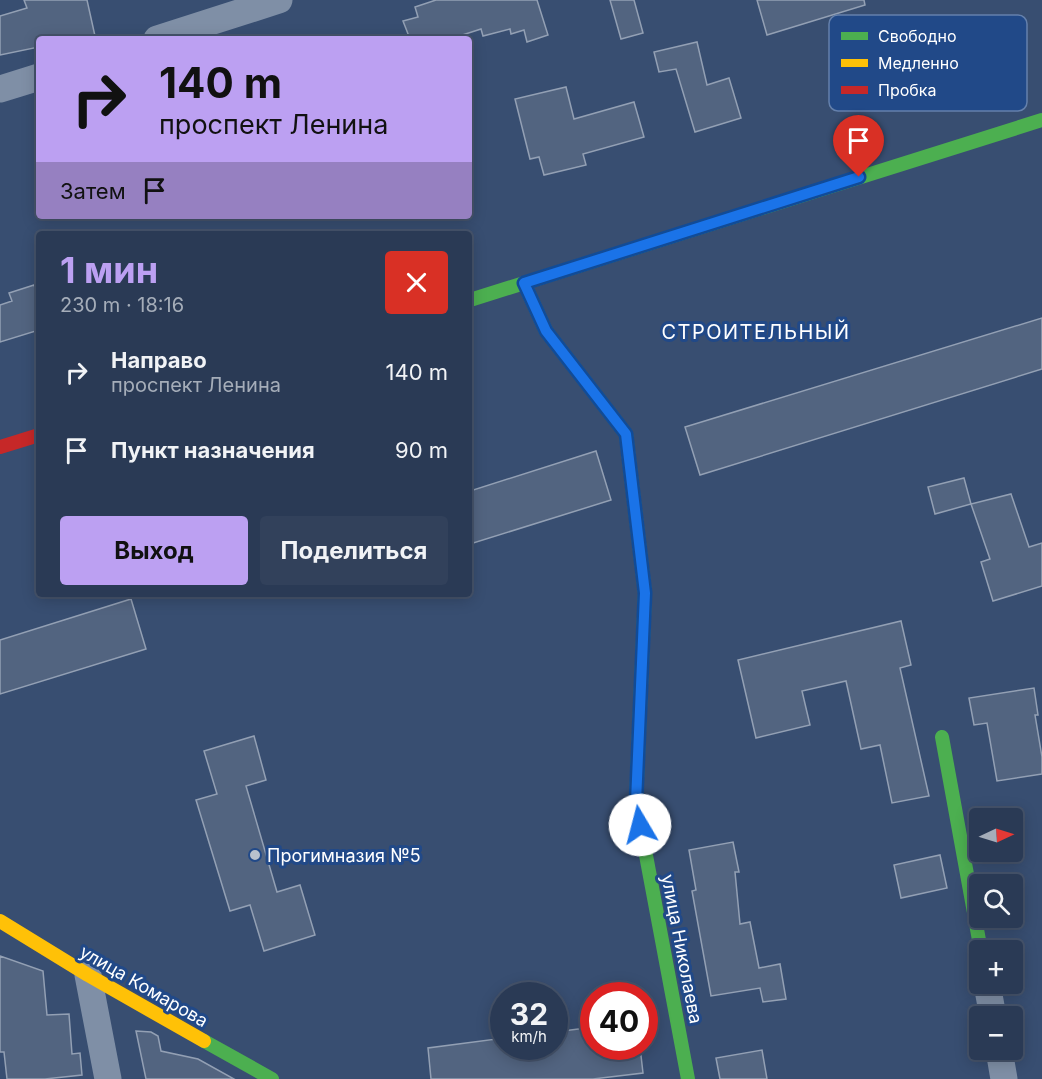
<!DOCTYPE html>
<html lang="ru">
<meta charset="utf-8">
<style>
body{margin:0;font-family:Inter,sans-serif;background:#32415b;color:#f1f3f6;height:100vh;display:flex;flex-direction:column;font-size:22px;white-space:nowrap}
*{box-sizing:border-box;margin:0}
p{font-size:20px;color:#a5adb9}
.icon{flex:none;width:33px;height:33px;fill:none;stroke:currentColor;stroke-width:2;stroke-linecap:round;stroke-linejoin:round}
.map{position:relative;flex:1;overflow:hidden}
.sheet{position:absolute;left:36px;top:231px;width:436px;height:366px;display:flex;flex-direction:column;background:#2a3a55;border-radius:6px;box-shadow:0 3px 15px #0003,0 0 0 2px #46546c}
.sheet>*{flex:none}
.top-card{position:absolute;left:36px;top:36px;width:436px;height:183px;border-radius:6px;box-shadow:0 3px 15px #0003,0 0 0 2px #46546c;background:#bca0f2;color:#111;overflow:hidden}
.needle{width:39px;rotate:86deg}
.tools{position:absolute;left:969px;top:808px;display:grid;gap:12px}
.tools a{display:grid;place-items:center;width:54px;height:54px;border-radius:6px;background:#2a3a55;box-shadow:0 3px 15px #0003,0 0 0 2px #46546c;font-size:30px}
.speed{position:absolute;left:490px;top:982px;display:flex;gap:12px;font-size:30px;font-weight:700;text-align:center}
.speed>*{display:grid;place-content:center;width:78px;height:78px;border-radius:50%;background:#2a3a55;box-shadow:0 3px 15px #0003,0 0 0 2px #46546c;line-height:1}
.speed small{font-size:15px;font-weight:400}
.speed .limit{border:9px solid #d22;background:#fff;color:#111}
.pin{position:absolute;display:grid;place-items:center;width:51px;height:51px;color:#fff;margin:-62px -26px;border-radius:50% 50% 50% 0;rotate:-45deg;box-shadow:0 0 6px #0007}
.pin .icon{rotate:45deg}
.me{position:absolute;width:66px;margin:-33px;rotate:352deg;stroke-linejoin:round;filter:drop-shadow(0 0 4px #0008)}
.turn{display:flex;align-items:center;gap:21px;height:126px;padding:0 24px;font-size:27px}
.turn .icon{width:78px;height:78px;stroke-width:2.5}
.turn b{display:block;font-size:42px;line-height:51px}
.then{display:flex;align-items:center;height:57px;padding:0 24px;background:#0003;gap:12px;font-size:22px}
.round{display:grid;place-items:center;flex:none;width:63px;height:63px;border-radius:6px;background:#32415b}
.headline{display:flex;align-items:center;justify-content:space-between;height:102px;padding:0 24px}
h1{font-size:36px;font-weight:700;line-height:45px;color:#bca0f2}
.primary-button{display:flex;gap:12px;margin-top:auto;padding:12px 24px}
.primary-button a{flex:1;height:69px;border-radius:6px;background:#bca0f2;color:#111;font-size:24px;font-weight:700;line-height:69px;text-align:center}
.primary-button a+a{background:#32415b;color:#f1f3f6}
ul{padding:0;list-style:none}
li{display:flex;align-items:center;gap:18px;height:78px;padding:0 24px}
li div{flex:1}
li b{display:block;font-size:22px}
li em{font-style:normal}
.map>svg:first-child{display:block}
</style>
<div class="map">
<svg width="1042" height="1079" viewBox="0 0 1042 1079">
<rect width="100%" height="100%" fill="#384e71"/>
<path fill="#526480" stroke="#93a0b4" stroke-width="1.5" d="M 24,0 L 87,0 L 95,36 L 83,39 L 39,39 L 39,47 L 0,55 L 0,16 L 27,8 Z
M 436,0 L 537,0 L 548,35 L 527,42 L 524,30 L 511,34 L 510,29 L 483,36 L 481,29 L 450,39 L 410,39 L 403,21 L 418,17 L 415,7 Z
M 610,0 L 634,0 L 643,33 L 621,39 Z
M 757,0 L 864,0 L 865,5 L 767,35 Z
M 697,42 L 707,85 L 729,78 L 741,118 L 695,132 L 676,69 L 659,72 L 654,52 Z
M 566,87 L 574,119 L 634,102 L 644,137 L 583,154 L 586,165 L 544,175 L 539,157 L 530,159 L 515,99 Z
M 34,285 L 39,301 L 39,330 L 0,342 L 0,305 L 12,301 L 9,293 Z
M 1042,318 L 1042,369 L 700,475 L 685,427 Z
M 596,451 L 611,500 L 470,544 L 470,491 Z
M 964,478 L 971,504 L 935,514 L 928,487 Z
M 1011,494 L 1029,547 L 1042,543 L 1042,586 L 993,601 L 981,562 L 990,559 L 971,504 Z
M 131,599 L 146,649 L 0,694 L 0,640 Z
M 901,621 L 911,665 L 900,668 L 929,796 L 892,803 L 880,745 L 861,749 L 846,681 L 802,691 L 810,725 L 756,738 L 738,660 Z
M 1034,688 L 1038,715 L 1035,715 L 1042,757 L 1042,774 L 997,781 L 987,723 L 974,725 L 969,698 Z
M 254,736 L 266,780 L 246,786 L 277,892 L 300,885 L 315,935 L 264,951 L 250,905 L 230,911 L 196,800 L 217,794 L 204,751 Z
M 733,842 L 739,872 L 735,872 L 740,924 L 750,922 L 759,968 L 780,964 L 786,999 L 763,1002 L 760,988 L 711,996 L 692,891 L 696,890 L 689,850 Z
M 940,855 L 947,888 L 901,898 L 894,865 Z
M 0,956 L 43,971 L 47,1015 L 69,1014 L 72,1054 L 80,1053 L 82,1075 L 45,1079 L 7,1079 L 4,1052 L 0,1052 Z
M 594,1027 L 594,1047 L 640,1047 L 643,1073 L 593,1079 L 431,1079 L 428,1048 L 504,1038 L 504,1047 L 555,1047 L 555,1032 Z
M 136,1031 L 151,1032 L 158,1036 L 161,1051 L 198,1059 L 234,1079 L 146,1079 Z
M 762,1050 L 767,1079 L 720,1079 L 716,1058 Z"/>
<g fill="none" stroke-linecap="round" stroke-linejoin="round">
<path stroke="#7f8fa6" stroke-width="27" d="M 157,39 L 279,0
M 0,89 L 39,77
M 88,975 L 108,1079
M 987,984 L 993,1017
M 999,1050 L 1004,1079"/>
<path stroke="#4caf50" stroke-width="14" d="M 524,283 L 546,331 L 626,434 L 645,593 L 636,802 L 688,1079
M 470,300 L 1042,120
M 942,737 L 981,951
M 204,1041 L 272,1079"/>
<path stroke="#ffc107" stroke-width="14" d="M 0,921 L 88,975 L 204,1041"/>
<path stroke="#c62828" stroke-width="14" d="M 0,447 L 39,435"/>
</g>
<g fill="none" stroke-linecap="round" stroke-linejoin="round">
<defs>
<path id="route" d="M 640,825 L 636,802 L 645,593 L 626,434 L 546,331 L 524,283 L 859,177"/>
</defs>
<use href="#route" stroke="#114b97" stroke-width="15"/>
<use href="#route" stroke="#1a73e8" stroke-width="10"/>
</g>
<circle fill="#b9c1cd" stroke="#214988" stroke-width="2" cx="255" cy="855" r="6"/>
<g text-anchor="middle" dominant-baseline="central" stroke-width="6" stroke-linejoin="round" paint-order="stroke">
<g font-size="18" fill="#fff" stroke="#214988" text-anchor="start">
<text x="267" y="855">Прогимназия №5</text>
</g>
<g font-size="18" fill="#fff" stroke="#214988">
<text transform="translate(682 949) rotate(79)">улица Николаева</text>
<text transform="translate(144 986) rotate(30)">улица Комарова</text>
</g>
<g font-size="20" letter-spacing="1.5" fill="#fff" stroke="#214988">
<text x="756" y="332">СТРОИТЕЛЬНЫЙ</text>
</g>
</g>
<rect x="829" y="15" width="198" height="96" rx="9" fill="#214988" stroke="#6480ac" stroke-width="1.5"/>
<rect x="841" y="32" width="27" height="8" fill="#4caf50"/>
<rect x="841" y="59" width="27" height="8" fill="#ffc107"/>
<rect x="841" y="86" width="27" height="8" fill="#c62828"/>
<g font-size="16" fill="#fff">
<text x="878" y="42">Свободно</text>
<text x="878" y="69">Медленно</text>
<text x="878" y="96">Пробка</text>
</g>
</svg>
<div class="tools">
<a><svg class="needle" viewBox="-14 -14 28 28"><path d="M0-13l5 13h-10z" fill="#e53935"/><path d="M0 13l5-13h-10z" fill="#a5adb9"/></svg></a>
<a><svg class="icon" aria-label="search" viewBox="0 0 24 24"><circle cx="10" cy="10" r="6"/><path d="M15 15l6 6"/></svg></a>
<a>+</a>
<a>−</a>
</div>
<div class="speed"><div>32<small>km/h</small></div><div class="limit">40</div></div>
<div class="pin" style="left:859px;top:177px;background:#d93025"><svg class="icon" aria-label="arrive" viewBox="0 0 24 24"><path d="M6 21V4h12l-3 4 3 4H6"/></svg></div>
<svg class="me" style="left:640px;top:825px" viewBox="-20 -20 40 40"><circle r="19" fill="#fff"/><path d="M0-13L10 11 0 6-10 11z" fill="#1a73e8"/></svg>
<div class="top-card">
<div class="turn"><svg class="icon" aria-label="right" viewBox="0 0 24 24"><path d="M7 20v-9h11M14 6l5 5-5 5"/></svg><div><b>140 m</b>проспект Ленина</div></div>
<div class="then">Затем<svg class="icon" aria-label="arrive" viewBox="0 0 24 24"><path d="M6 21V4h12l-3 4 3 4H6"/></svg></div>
</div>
<section class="sheet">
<div class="headline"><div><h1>1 мин</h1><p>230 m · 18:16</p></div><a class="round" style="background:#d93025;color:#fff"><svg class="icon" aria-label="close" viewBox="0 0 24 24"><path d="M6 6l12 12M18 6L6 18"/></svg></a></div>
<ul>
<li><svg class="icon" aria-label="right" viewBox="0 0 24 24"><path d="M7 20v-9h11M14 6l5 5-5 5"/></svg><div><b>Направо</b><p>проспект Ленина</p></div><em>140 m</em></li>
<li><svg class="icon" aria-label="arrive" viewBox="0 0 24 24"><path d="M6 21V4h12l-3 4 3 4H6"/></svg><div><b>Пункт назначения</b></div><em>90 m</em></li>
</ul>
<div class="primary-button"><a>Выход</a><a>Поделиться</a></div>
</section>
</div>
